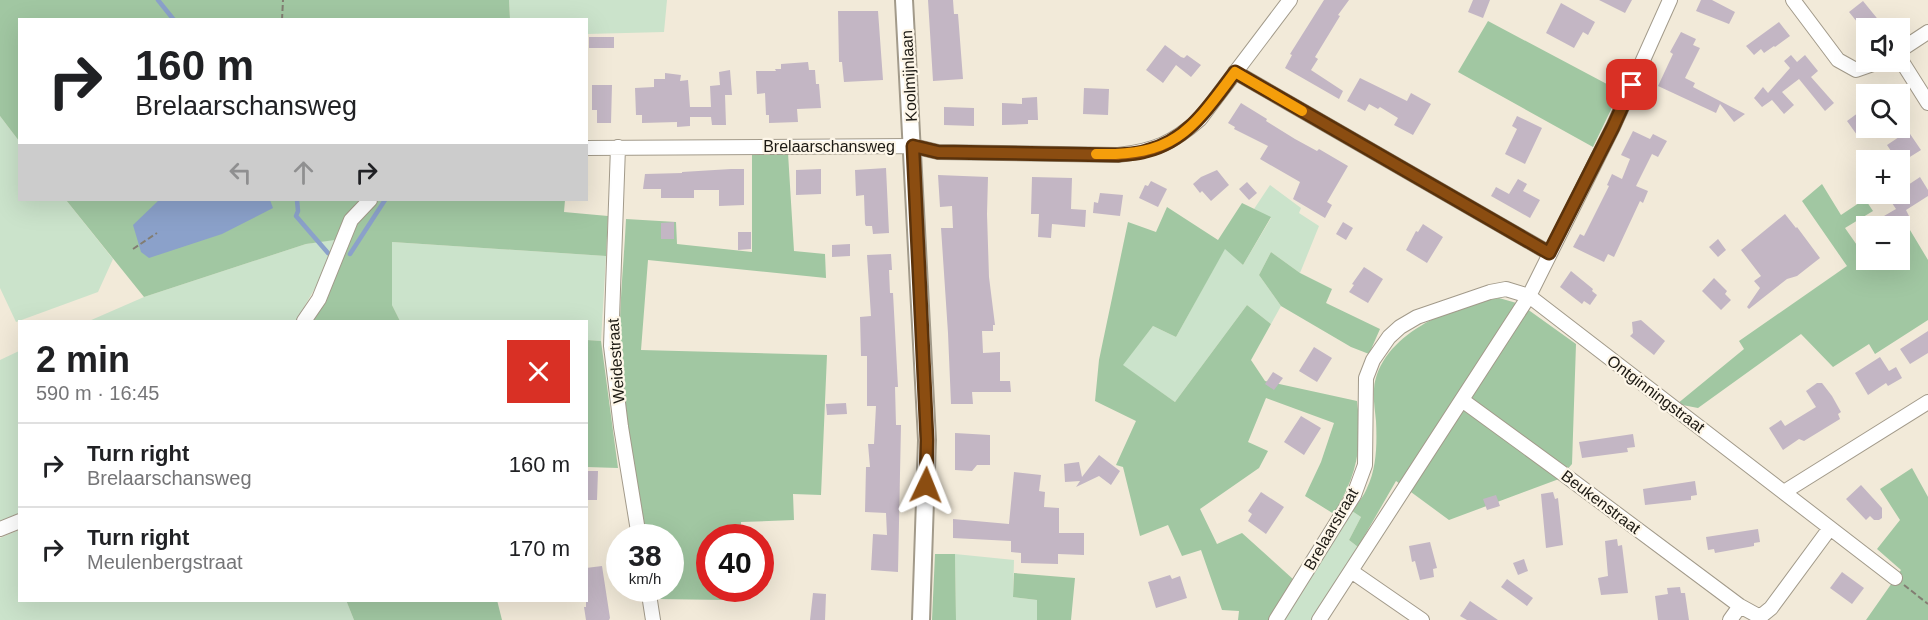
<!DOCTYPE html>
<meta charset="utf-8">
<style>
body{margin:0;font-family:Arial,sans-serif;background:#f6f6f6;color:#202124;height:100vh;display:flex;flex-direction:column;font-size:22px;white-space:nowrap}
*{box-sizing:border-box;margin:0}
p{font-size:20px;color:#757577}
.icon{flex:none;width:33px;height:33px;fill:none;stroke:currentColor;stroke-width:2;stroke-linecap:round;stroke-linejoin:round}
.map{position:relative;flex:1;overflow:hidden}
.panel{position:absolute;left:18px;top:320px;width:570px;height:282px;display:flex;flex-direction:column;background:#fff;border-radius:0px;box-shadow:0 6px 24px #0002}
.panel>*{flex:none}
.top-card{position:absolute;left:18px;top:18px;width:570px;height:183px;border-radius:0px;box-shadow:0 6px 24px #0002;background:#fff;color:#202124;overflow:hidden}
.buttons{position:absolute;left:1856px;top:18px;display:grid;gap:12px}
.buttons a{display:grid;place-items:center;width:54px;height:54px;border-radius:0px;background:#fff;box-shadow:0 6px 24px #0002;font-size:30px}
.speed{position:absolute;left:606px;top:524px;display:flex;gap:12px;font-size:30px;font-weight:700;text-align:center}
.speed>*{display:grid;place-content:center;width:78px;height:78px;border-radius:50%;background:#fff;box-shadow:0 6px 24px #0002;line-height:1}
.speed small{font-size:15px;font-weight:400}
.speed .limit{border:9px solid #d22;background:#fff;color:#111}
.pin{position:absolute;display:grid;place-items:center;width:51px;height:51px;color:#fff;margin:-26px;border-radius:12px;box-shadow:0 3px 9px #0006}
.me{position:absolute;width:66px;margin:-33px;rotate:2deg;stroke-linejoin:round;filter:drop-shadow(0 0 4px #0008)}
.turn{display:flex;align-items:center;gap:21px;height:126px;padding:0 18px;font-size:27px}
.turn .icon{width:78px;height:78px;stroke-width:2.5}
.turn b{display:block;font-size:42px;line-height:51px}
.lanes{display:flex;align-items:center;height:57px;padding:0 18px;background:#0003;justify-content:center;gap:30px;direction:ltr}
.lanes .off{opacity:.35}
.round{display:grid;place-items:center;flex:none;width:63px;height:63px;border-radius:0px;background:#f6f6f6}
.headline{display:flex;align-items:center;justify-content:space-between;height:102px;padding:0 18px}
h1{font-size:36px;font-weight:700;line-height:45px}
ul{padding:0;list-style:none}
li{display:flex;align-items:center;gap:18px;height:84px;padding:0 18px;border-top:2px solid #e0e0e0}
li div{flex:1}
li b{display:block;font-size:22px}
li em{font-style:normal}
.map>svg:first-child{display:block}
</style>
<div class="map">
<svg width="1928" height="620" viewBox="0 0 1928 620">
<rect width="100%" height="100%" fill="#f2ead9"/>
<path fill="#cbe3cb" d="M 509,0 L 667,0 L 664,32 L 587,34 L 586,20 L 510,19 Z
M 0,116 L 19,141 L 20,200 L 66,200 L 113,259 L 98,292 L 16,322 L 0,288 Z
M 1270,185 L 1301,208 L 1299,213 L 1319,226 L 1300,273 L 1271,252 L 1259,275 L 1281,306 L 1271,324 L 1247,305 L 1175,402 L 1122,365 L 1153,326 L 1176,337 L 1225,248 L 1243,265 L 1271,218 L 1254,209 Z
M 337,239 L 322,276 L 296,321 L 89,321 L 144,297 L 306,244 Z
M 392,242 L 606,256 L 601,341 L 587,340 L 586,321 L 400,321 L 392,305 Z
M 19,351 L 19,517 L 0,526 L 0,360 Z
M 1352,511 L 1361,517 L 1349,540 L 1358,547 L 1312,620 L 1282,620 Z
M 19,530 L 20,600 L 346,600 L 354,620 L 0,620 L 0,538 Z
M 955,554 L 1014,560 L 1013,597 L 1037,600 L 1037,620 L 956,620 Z"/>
<path fill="#a1c7a2" d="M 0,0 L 509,0 L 510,19 L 20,20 L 19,141 L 0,116 Z
M 1488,21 L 1620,91 L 1593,147 L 1458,72 Z
M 752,153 L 788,153 L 794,251 L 825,254 L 826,278 L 648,260 L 641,350 L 827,355 L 821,495 L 793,494 L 794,520 L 741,522 L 742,537 L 710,537 L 710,588 L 727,588 L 727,600 L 656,599 L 654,588 L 670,588 L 670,537 L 646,537 C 636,474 623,411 620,347 C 619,304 624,262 626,219 L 676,222 L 677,244 L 752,252 Z
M 1822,184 L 1841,215 L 1865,199 L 1873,211 L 1845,228 L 1859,248 L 1866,244 L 1866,260 L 1899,260 L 1899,226 L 1894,226 L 1904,220 L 1928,260 L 1928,320 L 1875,354 L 1869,344 L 1833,367 L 1801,334 L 1698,408 L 1677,404 L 1744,349 L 1739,341 L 1847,266 L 1802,201 Z
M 66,200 L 565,200 L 564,212 L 608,216 L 606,256 L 392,242 L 392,305 L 400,321 L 310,321 L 349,238 L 306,244 L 144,297 Z
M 1242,203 L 1271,217 L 1243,265 L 1225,249 L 1176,337 L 1153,326 L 1123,365 L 1175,402 L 1247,305 L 1271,324 L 1251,360 L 1265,381 L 1357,401 C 1363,448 1357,474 1334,514 L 1305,496 L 1321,462 L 1334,423 L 1266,398 L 1248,442 L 1268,451 L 1259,468 L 1200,509 L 1217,544 L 1242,533 L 1294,580 L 1270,620 L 1238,620 L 1239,611 L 1222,610 L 1201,550 L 1182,556 L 1168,525 L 1140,536 L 1123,467 L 1116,465 L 1136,421 L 1095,401 L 1099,360 L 1128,222 L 1156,232 L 1167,207 L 1218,240 Z
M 1271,252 L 1300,273 L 1332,289 L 1326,303 L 1380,329 L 1369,354 L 1351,347 L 1281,306 L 1259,275 Z
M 1499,298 L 1520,304 L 1576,344 L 1572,464 L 1559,479 L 1449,520 L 1396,481 L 1358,547 L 1349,540 L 1361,517 L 1352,511 C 1357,504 1364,496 1367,488 C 1377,468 1377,442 1376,421 C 1375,410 1373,399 1374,389 C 1379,335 1452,305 1499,298 Z
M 587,340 L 601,341 L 618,468 L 587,467 Z
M 1912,468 L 1928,497 L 1928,620 L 1866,620 L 1901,570 L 1877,549 L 1900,520 L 1880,489 Z
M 761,549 L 771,549 L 772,568 L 761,568 Z
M 935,554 L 955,554 L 956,620 L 932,620 Z
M 1014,573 L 1075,578 L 1071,620 L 1037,620 L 1037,600 L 1013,597 Z
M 346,600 L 497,600 L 502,620 L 354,620 Z"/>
<path fill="#8ba1ca" d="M 159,200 L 270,200 L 273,208 L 222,234 L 149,258 L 141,252 L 133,225 Z"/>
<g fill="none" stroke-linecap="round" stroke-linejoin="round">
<path stroke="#8ba1ca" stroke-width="4.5" d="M 158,0 L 174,20
M 297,200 L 298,211 L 296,216 L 328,253
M 350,254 L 385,200"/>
</g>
<path fill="#c3b6c4" d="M 928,0 L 953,0 L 954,14 L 958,14 L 963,79 L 933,81 Z
M 1324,0 L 1349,0 L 1338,15 L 1340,16 L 1315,57 L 1318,59 L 1311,70 L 1343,91 L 1339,99 L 1285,68 L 1292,55 L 1290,54 Z
M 1473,0 L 1490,0 L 1483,18 L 1468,12 Z
M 1599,0 L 1632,0 L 1625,13 Z
M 1701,0 L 1712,0 L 1735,12 L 1729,24 L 1696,11 Z
M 1863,1 L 1885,28 L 1862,28 L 1849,12 Z
M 1561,3 L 1595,22 L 1588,35 L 1583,32 L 1574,48 L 1546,33 Z
M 838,11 L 878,11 L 883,80 L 844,82 L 842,62 L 839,62 Z
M 1779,22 L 1790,36 L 1775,47 L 1774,46 L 1764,53 L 1761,49 L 1754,55 L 1746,46 Z
M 1681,32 L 1696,39 L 1693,45 L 1700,48 L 1685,78 L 1695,83 L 1693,87 L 1745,114 L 1734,122 L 1720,104 L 1716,113 L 1658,86 L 1673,54 L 1670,52 Z
M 589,37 L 614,37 L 614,48 L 589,48 Z
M 1165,45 L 1181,57 L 1184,58 L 1187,55 L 1201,65 L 1191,77 L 1176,65 L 1163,83 L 1146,70 Z
M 1791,55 L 1797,62 L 1805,55 L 1818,71 L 1811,77 L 1834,103 L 1825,111 L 1799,79 L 1782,92 L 1794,105 L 1784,114 L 1772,100 L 1762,107 L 1754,98 L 1763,87 L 1768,93 L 1790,68 L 1784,61 Z
M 808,62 L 809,70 L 815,70 L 816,84 L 819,84 L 821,108 L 797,109 L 798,122 L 769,123 L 769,115 L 766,115 L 765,93 L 757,94 L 756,71 L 776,71 L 775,69 L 781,69 L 781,64 Z
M 730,70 L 732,95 L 725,95 L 726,125 L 712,125 L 711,117 L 690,117 L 690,126 L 677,127 L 677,122 L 642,123 L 642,115 L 636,115 L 635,88 L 654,87 L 654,79 L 665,79 L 665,73 L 681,75 L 680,81 L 688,80 L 690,107 L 711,107 L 710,86 L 720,85 L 719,72 Z
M 1360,78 L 1407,101 L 1411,93 L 1431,104 L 1413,135 L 1394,125 L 1398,118 L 1380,107 L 1378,109 L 1369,104 L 1365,111 L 1347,101 Z
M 592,85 L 612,85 L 611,123 L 597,123 L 597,110 L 592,110 Z
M 1084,88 L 1109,89 L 1108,115 L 1083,114 Z
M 1037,97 L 1038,120 L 1028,120 L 1028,124 L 1002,125 L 1002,103 L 1022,104 L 1022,98 Z
M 1241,103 L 1267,119 L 1266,121 L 1295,139 L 1317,151 L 1319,149 L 1348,166 L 1327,202 L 1332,205 L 1325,218 L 1293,199 L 1300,182 L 1260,159 L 1268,146 L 1234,129 L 1235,127 L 1228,123 Z
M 944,107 L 974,108 L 974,126 L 944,125 Z
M 1866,107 L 1866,128 L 1857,135 L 1847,121 Z
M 1517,116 L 1542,128 L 1525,164 L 1505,154 L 1517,129 L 1512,126 Z
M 1633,131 L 1650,139 L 1653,134 L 1667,141 L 1658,157 L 1652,154 L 1636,186 L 1648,191 L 1643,203 L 1640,201 L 1614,257 L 1608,254 L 1604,262 L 1573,247 L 1580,234 L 1584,236 L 1609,186 L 1607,185 L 1612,174 L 1622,179 L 1630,159 L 1621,155 Z
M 1908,131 L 1921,150 L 1905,160 L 1876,160 L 1891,151 L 1887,145 Z
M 886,168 L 889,233 L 873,234 L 872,226 L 866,226 L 865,224 L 864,195 L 856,196 L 855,170 Z
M 731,169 L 744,169 L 744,205 L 719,206 L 719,190 L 694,190 L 694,198 L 661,198 L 661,189 L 643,189 L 645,174 L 682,173 L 682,172 Z
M 821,169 L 821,194 L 796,195 L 796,170 Z
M 1217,170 L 1229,185 L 1211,201 L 1202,191 L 1200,193 L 1193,184 L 1201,177 Z
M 938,175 L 988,177 L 987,214 L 989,277 L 995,325 L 993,325 L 993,331 L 982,331 L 983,353 L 1000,352 L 1000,381 L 1010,381 L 1011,392 L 972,392 L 973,404 L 951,404 L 948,333 L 941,228 L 953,228 L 952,206 L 940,207 Z
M 1032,177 L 1072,178 L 1071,209 L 1086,210 L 1085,227 L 1052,224 L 1051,238 L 1038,237 L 1039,214 L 1031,214 Z
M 1920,177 L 1928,190 L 1928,196 L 1906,210 L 1909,216 L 1890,226 L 1884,216 L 1896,209 L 1888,197 L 1894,194 L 1899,194 L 1899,191 Z
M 1518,179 L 1527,184 L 1523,191 L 1540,200 L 1530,218 L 1491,196 L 1496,187 L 1509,194 Z
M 1151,181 L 1167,189 L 1158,207 L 1139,198 L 1145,185 L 1148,186 Z
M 1247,182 L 1257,193 L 1249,200 L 1239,189 Z
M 1100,193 L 1123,195 L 1120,216 L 1093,213 L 1094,202 L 1098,203 Z
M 1785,214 L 1796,228 L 1797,227 L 1820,258 L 1797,276 L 1787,279 L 1749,309 L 1747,307 L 1760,288 L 1754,281 L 1761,276 L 1741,250 Z
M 674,222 L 674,239 L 661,239 L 661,223 Z
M 1343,222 L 1353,228 L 1346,240 L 1336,234 Z
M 1423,224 L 1443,237 L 1427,263 L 1406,250 L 1416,231 L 1418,232 Z
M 738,232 L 751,232 L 751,249 L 738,250 Z
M 1718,239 L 1726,250 L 1718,257 L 1709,247 Z
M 850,244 L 850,256 L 832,257 L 832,245 Z
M 891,254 L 892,270 L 889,270 L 890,293 L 893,293 L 898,387 L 895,387 L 896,425 L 901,425 L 898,572 L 871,570 L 873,534 L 887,535 L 886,513 L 865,512 L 866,467 L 870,467 L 868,444 L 874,444 L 876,406 L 867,406 L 867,356 L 861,356 L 860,317 L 871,316 L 867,255 Z
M 1364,267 L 1383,279 L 1368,303 L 1349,292 L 1354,285 L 1352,284 Z
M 1571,271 L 1593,289 L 1592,291 L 1597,295 L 1590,305 L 1584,301 L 1582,304 L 1560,287 Z
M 1714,278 L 1727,291 L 1725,294 L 1731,300 L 1721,310 L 1702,291 Z
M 1641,320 L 1665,341 L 1654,355 L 1630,336 L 1633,333 L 1632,322 Z
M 1928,331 L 1928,353 L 1910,364 L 1900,349 Z
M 1314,347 L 1332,358 L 1317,382 L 1299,371 Z
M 1880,357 L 1889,371 L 1896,367 L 1902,378 L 1888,386 L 1886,383 L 1868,395 L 1855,373 Z
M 1273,372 L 1283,378 L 1274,390 L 1265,384 Z
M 1817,383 L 1822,383 L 1832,396 L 1841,412 L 1838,414 L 1840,419 L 1804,441 L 1799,439 L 1783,450 L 1769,428 L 1781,420 L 1785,426 L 1816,407 L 1806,391 Z
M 846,403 L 847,414 L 827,415 L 826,404 Z
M 1301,416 L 1321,428 L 1304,455 L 1284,442 Z
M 955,433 L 990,435 L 990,465 L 977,465 L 972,471 L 955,470 Z
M 1633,434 L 1635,447 L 1627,448 L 1628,452 L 1582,458 L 1579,442 Z
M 1099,455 L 1120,471 L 1111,485 L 1099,476 L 1076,487 L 1080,481 L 1065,482 L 1064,464 L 1079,462 L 1082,477 Z
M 586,471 L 598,471 L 597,500 L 586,500 Z
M 1014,472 L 1041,475 L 1039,491 L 1045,492 L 1044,507 L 1059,508 L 1059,533 L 1084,533 L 1084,555 L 1058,554 L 1058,564 L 1021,563 L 1021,553 L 1011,552 L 1011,541 L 953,538 L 953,519 L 1009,524 Z
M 1695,481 L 1697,495 L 1691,496 L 1691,500 L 1645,505 L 1643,489 Z
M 1861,485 L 1882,508 L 1882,518 L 1879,520 L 1874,520 L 1870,516 L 1866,520 L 1846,499 Z
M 1261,492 L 1284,507 L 1266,534 L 1248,521 L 1252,514 L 1248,511 Z
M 1553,492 L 1555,499 L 1558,498 L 1563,545 L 1546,548 L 1541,494 Z
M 1496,495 L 1500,506 L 1487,510 L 1483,499 Z
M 1758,529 L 1760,542 L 1754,543 L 1754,546 L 1715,553 L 1714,549 L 1708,550 L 1706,537 Z
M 1617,539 L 1618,546 L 1622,545 L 1628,593 L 1601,595 L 1598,578 L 1608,576 L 1605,541 Z
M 1430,542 L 1437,568 L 1433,569 L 1434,577 L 1420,580 L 1415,561 L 1412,562 L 1409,546 Z
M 1524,559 L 1528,571 L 1518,575 L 1513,563 Z
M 602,566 L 610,618 L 609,620 L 586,620 L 584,607 L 586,607 L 586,568 Z
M 1842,572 L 1864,588 L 1852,604 L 1830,588 Z
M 1170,575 L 1172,579 L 1180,576 L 1187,598 L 1156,608 L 1148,582 Z
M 1507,579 L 1533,598 L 1527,606 L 1501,587 Z
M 1680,587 L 1681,593 L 1685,593 L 1689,620 L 1658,620 L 1655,596 L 1668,594 L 1667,588 Z
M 813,593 L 826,594 L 825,620 L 810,620 Z
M 1470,601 L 1498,620 L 1467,620 L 1460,616 Z"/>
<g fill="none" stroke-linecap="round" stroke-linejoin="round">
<defs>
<path id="minor" d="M 1793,0 L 1838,60 L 1856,70 L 1879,62
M 1899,51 L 1928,32
M 1899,57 L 1928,103
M 1235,72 L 1549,253
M 618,147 L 611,346 L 621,427 L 639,537
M 586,148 L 913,146 L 938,152 L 1118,155 C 1154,151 1173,143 1200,119 L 1290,0
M 304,321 L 319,299 L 351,220 L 370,200
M 1462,400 L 1562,473 L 1740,606 L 1760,617 L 1771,608 L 1830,528
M 1784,492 L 1928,402
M 0,529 L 20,521
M 1351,571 L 1422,620
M 648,588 L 653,620
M 1276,620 L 1354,495 L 1365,465 L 1366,378 L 1373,360 L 1389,337 L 1400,327 L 1417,317 L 1490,292 L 1506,289 L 1529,296 L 1895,578
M 1319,620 L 1529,296 L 1613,127 L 1670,0
M 1730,620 L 1740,606"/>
<path id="tertiary" d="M 904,0 L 927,440 L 921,620"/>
</defs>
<use href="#minor" stroke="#a29a8a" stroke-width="16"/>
<use href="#tertiary" stroke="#a29a8a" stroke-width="20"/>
<path stroke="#827d72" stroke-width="2" stroke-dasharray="6 3" stroke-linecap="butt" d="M 282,20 L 283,0
M 133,249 L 157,233
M 1904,585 L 1928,604"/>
<use href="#minor" stroke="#fff" stroke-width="14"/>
<use href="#tertiary" stroke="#fff" stroke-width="16"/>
</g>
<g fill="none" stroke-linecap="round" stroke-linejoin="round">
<defs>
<path id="route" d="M 926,485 L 927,440 L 913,146 L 938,152 L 1118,155 C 1127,154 1137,154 1146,151 C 1188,141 1211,104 1235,72 L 1549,253 L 1613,127 L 1632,85"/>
</defs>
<use href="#route" stroke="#5a320b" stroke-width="15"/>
<use href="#route" stroke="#8b4d11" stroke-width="10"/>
<path stroke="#f59e0b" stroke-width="10" d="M 1096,154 C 1175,156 1191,131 1235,72 L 1302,111"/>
</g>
<g text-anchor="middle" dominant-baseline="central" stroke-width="4.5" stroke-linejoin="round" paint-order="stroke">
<g font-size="16" fill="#1d1a14" stroke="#fef7e9">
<text transform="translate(909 76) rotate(-93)">Koolmijnlaan</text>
<text x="829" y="146">Brelaarschansweg</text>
<text transform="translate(616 361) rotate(-94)">Weidestraat</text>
<text transform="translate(1656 394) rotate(37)">Ontginningstraat</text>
<text transform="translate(1601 502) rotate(37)">Beukenstraat</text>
<text transform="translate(1331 529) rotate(-60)">Brelaarstraat</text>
</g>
</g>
</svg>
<div class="buttons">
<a><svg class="icon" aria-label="sound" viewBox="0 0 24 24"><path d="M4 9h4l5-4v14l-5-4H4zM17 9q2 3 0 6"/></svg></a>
<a><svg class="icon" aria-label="search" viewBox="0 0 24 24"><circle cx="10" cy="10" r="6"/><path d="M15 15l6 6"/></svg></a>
<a>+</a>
<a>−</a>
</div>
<div class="speed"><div>38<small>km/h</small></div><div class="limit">40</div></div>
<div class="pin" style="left:1632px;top:85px;background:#d93025"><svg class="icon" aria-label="arrive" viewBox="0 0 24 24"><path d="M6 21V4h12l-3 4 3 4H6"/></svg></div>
<svg class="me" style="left:926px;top:485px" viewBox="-20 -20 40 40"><path d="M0-17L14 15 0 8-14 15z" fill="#8b4d11" stroke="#fff" stroke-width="4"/></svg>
<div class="top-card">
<div class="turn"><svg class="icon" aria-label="right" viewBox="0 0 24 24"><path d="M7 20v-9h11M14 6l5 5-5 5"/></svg><div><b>160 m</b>Brelaarschansweg</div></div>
<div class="lanes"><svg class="icon off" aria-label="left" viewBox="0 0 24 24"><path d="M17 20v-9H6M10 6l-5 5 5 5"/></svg><svg class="icon off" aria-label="ahead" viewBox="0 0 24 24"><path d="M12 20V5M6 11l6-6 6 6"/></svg><svg class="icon" aria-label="right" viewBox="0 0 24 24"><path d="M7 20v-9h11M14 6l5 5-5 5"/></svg></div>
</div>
<section class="panel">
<div class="headline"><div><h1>2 min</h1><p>590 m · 16:45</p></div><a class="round" style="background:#d93025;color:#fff"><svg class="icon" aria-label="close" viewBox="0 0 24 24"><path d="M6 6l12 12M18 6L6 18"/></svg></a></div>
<ul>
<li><svg class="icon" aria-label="right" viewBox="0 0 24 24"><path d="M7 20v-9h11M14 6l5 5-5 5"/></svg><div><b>Turn right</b><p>Brelaarschansweg</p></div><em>160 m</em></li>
<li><svg class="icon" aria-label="right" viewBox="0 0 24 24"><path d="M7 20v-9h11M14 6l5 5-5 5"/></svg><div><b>Turn right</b><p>Meulenbergstraat</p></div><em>170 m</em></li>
</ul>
</section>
</div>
